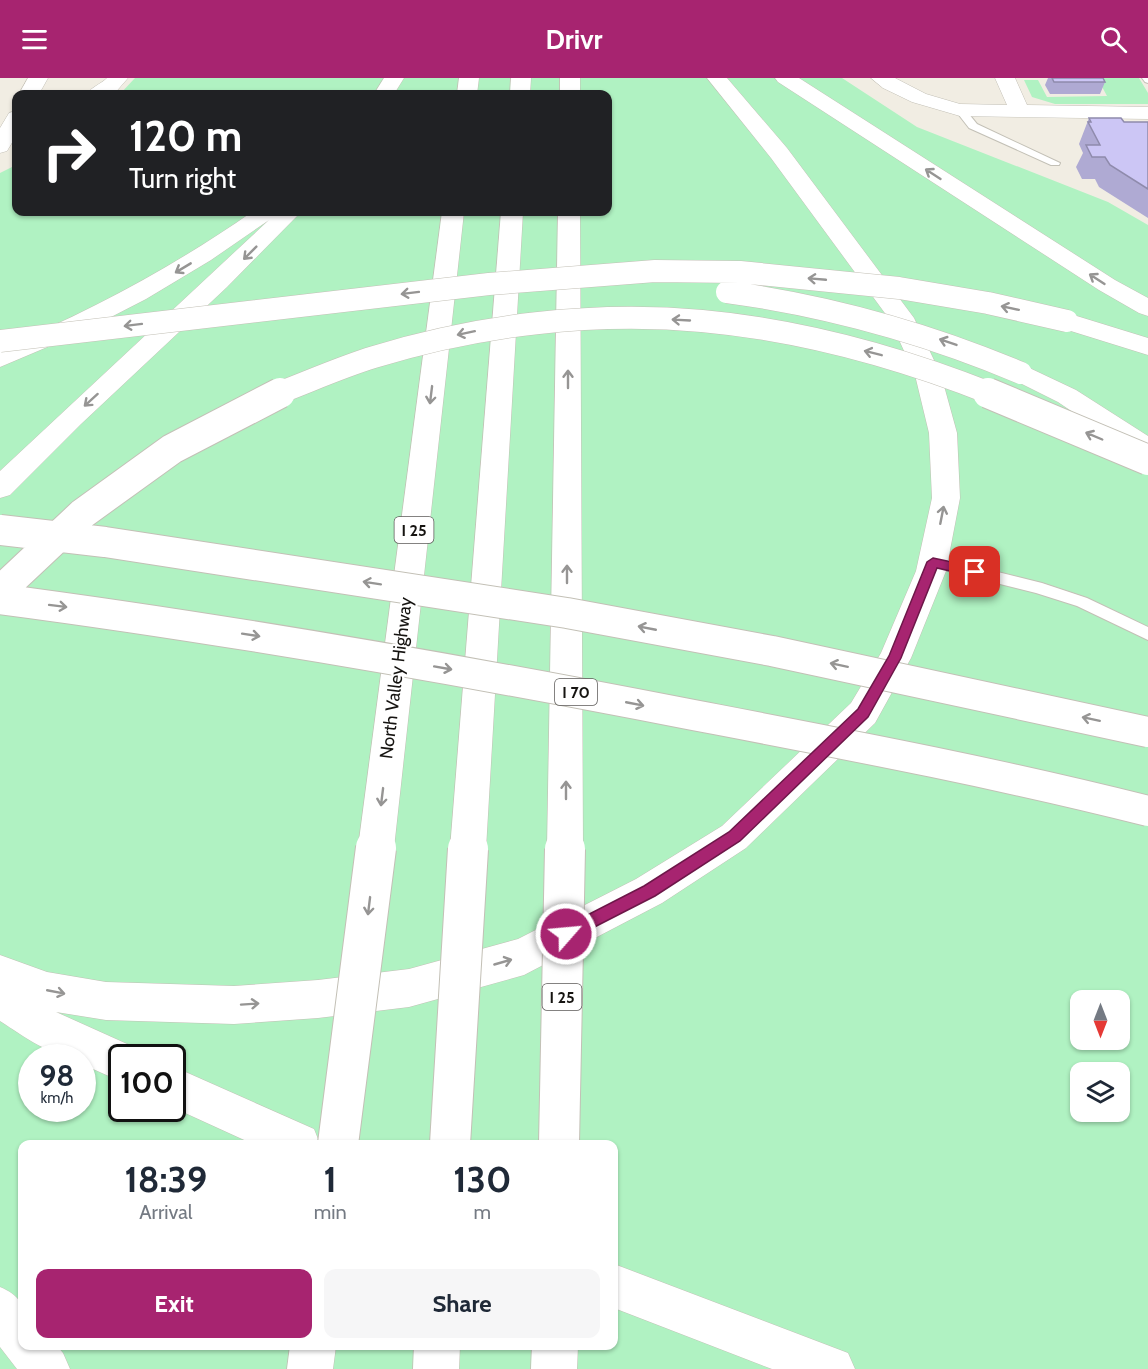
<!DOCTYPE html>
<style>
body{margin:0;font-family:Cabin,sans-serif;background:#f6f6f7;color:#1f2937;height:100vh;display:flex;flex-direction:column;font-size:22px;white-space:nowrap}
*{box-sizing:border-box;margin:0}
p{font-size:20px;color:#747a83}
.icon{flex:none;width:33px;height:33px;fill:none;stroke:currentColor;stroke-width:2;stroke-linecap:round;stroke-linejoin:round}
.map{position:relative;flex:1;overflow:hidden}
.sheet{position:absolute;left:18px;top:1062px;width:600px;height:210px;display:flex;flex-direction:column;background:#fff;border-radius:12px;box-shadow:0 2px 4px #0004}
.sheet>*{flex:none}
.guide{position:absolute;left:12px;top:12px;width:600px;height:126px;border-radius:12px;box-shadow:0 2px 4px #0004;background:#202124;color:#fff;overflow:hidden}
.needle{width:39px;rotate:180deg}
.tools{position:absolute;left:1070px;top:912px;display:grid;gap:12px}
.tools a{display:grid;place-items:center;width:60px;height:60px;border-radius:12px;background:#fff;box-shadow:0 2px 4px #0004;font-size:30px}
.speed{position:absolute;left:18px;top:966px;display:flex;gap:12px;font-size:30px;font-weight:700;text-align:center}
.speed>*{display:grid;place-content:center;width:78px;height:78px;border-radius:50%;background:#fff;box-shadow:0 2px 4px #0004;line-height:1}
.speed small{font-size:15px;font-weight:400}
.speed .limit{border:3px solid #111;border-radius:9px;background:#fff;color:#111}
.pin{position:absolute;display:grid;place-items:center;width:51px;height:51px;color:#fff;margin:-26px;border-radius:12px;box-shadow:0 3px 9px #0006}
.me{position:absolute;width:66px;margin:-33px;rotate:63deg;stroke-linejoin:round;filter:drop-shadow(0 0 4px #0008)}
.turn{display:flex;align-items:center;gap:21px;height:126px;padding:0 18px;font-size:27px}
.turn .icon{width:78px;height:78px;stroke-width:2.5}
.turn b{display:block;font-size:42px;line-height:51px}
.eta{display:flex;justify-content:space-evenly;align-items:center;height:102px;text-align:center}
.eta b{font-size:36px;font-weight:800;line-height:42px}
.primary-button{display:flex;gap:12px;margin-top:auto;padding:12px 18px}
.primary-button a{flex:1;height:69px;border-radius:12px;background:#a72470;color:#fff;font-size:24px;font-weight:800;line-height:69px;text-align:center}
.primary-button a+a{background:#f6f6f7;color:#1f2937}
header{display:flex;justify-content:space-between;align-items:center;height:78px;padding:0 18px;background:#a72470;color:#fff;font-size:27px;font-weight:800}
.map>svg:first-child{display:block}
</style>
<header><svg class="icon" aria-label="menu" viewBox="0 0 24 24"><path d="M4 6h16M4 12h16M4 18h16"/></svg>Drivr<svg class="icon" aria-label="search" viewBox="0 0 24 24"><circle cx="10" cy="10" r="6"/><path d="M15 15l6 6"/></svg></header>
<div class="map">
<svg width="1148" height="1291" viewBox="0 0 1148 1291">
<rect width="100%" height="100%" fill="#f1ede3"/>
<path fill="#b0f2c2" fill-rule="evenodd" d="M 135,0 L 842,0 L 917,49 L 1108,124 L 1148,147 L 1148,1291 L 0,1291 L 0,95 L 16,87 L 16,134 L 608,134 L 608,16 L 120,16 ZM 1080,922 L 1119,922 L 1119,962 L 1080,962 ZM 32,980 L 82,980 L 82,1030 L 32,1030 ZM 122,980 L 172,980 L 172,1030 L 122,1030 ZM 1080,994 L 1119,994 L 1119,1034 L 1080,1034 ZM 22,1066 L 614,1066 L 614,1268 L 22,1268 Z
M 1074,0 L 1139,0 L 1148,15 L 1148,26 L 1055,26 L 1032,19 L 1024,2 L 1038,2 L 1047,19 L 1107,18 L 1099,3 Z"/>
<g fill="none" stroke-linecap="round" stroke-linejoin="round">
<defs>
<path id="service" d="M 1142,0 L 1148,0 L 1148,5 L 1145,4 Z
M 956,30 L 964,30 L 977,46 L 1060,85 L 1059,87 L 1051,87 L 969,50 L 955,32 Z
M 933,478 L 1042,505 L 1087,520 L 1148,549 L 1148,562 L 1077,528 L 1036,515 L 928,488 L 926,484 L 928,480 Z"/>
<path id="minor" d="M 871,0 L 895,0 L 926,16 L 960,26 L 1007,27 L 995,0 L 1015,0 L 1027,27 L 1148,29 L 1148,41 L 960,38 L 912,24 L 883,10 Z"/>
<path id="tertiary" d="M 28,0 L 48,0 L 39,16 L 19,16 Z
M 107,0 L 128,0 L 114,16 L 87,16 C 90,10 101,6 107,0 Z
M 16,33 L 16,58 L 7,73 L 0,75 L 0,50 L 9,35 Z"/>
<path id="motorway" d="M 384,0 L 404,0 L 394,16 L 374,16 Z
M 459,0 L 479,0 L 477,16 L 457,16 Z
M 511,0 L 531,0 L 530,16 L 510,16 Z
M 560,0 L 580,0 L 580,16 L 560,16 Z
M 707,0 L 727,0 L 787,70 L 914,240 L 941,297 L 957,355 L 960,420 L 946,493 L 911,580 L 875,645 L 746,770 L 662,825 L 524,897 L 409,929 L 318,940 L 234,946 L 106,942 L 56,934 L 136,970 L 140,980 L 122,980 L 122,1004 L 82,986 L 82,980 C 52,980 25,959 0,943 L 0,877 L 47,894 L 106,904 L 234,908 L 318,902 L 409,891 L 518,861 L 636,801 L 722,748 L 851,625 L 881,575 L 916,493 L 932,420 L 929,355 L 915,297 L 890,242 L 771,80 Z
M 775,0 L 799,0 L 1115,202 L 1148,220 L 1148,238 L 1139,235 L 1099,212 L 778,4 Z
M 252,134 L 301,134 L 227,209 L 81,346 L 10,417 L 0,420 L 0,393 L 269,142 L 211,182 L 146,221 L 78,256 L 0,289 L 0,271 C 89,234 173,189 252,134 Z
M 442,134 L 464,134 L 394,770 L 389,782 L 376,786 L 363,782 L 358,770 Z
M 501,134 L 523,134 L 486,771 L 481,783 L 468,787 L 455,783 L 450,771 Z
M 558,134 L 580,134 L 583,771 L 578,783 L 565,787 L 552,783 L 547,771 Z
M 1067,235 L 1148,260 L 1148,277 L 1058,249 L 1055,243 L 1058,237 Z
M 1021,286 L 1076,312 L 1148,358 L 1148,381 L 1138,378 L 1058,324 L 1012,301 L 1008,295 L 1012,289 Z
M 172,988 L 314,1051 L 320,1066 L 253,1066 L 172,1029 Z
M 614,1186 L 848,1275 L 855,1291 L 772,1291 L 614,1230 Z
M 0,1209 C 32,1223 22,1237 22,1268 L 57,1268 L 63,1275 L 70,1291 L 17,1291 L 0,1269 Z
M 290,1268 L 336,1268 L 333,1291 L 287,1291 Z
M 414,1268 L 460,1268 L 459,1291 L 413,1291 Z
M 532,1268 L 578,1268 L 577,1291 L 531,1291 Z"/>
</defs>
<use href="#service" stroke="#c3c0b6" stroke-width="2"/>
<use href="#minor" stroke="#c3c0b6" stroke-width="1"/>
<use href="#tertiary" stroke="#c3c0b6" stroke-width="1"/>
<use href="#motorway" stroke="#c3c0b6" stroke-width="1"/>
<use href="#service" fill="#fff" fill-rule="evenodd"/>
<use href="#minor" fill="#fff" fill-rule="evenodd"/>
<use href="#tertiary" fill="#fff" fill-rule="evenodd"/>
<use href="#motorway" fill="#fff" fill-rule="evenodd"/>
<defs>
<path id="motorway-bridge-far2" d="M 727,214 C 829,228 926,255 1021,295
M 0,263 L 489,206 L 655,193 L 740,194 L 899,210 L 988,225 L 1067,243
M 276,316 C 308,304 341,289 374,279 C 478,247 593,233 702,243 C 801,252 899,279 992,316"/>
<path id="motorway-bridge-far1" d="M 988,315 L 1148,382
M 0,452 L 105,464 L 567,535 L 772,573 L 1148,654
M 0,513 L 82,436 L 172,371 L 280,315
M 0,521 C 229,551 456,591 683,635 C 839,665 994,694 1148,733"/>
<path id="motorway-bridge" d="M 338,1066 L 376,770
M 450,1066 L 468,771
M 559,1066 L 565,771"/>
</defs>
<use href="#motorway-bridge-far2" stroke="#c3c0b6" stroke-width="23" stroke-linecap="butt"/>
<use href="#motorway-bridge-far1" stroke="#c3c0b6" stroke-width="32" stroke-linecap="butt"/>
<use href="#motorway-bridge" stroke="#c3c0b6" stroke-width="42" stroke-linecap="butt"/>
<use href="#motorway-bridge-far2" stroke="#fff" stroke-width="22"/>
<use href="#motorway-bridge-far1" stroke="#fff" stroke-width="30"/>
<use href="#motorway-bridge" stroke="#fff" stroke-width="40"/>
</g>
<path fill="#afaad3" d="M 1048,0 L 1103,0 L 1105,4 L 1100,16 L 1050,16 L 1045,7 Z
M 1089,40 L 1124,44 L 1148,44 L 1148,140 L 1099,109 L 1095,101 L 1082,101 L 1076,89 L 1083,75 L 1079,66 Z"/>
<path fill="#ccc6f5" stroke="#8f8bac" stroke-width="1.5" d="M 1052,0 L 1103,0 L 1105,4 L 1054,4 Z
M 1089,40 L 1121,40 L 1124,44 L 1148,44 L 1148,111 L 1110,87 L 1105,79 L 1092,79 L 1086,67 L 1100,67 L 1088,44 L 1091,44 Z"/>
<defs><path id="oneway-shaft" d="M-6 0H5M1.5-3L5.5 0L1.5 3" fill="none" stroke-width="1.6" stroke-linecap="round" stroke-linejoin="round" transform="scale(1.5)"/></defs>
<g stroke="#969594">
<use href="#oneway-shaft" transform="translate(933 96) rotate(-147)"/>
<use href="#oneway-shaft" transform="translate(250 175) rotate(135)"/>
<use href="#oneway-shaft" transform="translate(183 190) rotate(149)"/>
<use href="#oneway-shaft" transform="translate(817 201) rotate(-175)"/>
<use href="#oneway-shaft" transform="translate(1097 201) rotate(-147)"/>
<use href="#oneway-shaft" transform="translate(410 215) rotate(173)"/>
<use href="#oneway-shaft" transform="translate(1010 230) rotate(-168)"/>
<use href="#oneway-shaft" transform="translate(681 242) rotate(-177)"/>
<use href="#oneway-shaft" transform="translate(133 247) rotate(173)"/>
<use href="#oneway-shaft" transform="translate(466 255) rotate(168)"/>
<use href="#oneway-shaft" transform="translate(948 264) rotate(-161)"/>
<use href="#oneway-shaft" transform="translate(873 275) rotate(-166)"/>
<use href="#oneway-shaft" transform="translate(568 301) rotate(-90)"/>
<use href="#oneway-shaft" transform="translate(431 317) rotate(97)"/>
<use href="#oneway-shaft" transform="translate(91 322) rotate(138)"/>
<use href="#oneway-shaft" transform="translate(1094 358) rotate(-157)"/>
<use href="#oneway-shaft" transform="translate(942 437) rotate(-79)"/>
<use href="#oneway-shaft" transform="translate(567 496) rotate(-90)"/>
<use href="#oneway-shaft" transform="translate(372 505) rotate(-171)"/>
<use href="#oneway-shaft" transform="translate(58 528) rotate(7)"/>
<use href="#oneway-shaft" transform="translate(647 550) rotate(-169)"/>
<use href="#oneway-shaft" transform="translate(251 557) rotate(9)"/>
<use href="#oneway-shaft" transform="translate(839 587) rotate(-168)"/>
<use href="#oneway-shaft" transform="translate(443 590) rotate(10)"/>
<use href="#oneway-shaft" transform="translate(635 626) rotate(11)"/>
<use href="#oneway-shaft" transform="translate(1091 641) rotate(-168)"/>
<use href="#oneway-shaft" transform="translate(566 712) rotate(-90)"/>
<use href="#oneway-shaft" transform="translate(382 719) rotate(97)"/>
<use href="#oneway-shaft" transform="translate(369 828) rotate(97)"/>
<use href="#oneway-shaft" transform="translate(503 884) rotate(-16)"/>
<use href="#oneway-shaft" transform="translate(56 914) rotate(11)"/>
<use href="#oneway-shaft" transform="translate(250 926) rotate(-4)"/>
</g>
<path fill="#a72470" stroke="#6d1749" stroke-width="1.5" d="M 933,480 L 975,489 L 981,494 L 975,499 L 937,490 L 901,580 L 868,639 L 740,763 L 655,818 L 571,861 L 566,864 L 560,861 L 558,856 L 560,851 L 644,808 L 729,754 L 858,631 L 889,578 L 927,484 Z"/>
<g text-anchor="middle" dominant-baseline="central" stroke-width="4.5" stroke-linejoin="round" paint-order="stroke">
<g fill="#fff" stroke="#5c5a58" stroke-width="1.5">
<rect x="394.5" y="439" width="39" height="26" rx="4.5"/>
<rect x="555" y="601" width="42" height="26" rx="4.5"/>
<rect x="542.5" y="906" width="39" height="26" rx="4.5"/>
</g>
<g font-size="16" font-weight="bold" fill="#161411">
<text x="414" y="452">I 25</text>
<text x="576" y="614">I 70</text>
<text x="562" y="919">I 25</text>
</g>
<g font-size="18" fill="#161411" stroke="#fff">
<text transform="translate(396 600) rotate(-83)">North Valley Highway</text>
</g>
</g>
</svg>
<div class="tools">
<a><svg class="needle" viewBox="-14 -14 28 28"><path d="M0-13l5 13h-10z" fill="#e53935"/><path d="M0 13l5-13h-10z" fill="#747a83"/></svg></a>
<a><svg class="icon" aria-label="layers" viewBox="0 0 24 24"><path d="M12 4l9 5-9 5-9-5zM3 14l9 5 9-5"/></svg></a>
</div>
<div class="speed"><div>98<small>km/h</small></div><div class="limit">100</div></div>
<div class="pin" style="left:975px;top:494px;background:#d93025"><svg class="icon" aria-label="arrive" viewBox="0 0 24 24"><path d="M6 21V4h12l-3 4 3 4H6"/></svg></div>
<svg class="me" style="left:566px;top:856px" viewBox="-20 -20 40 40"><circle r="17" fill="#a72470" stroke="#fff" stroke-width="3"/><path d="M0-11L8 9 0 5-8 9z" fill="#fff"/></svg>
<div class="guide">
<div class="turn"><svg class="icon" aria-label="right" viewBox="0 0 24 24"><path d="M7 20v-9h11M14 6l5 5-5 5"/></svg><div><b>120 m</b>Turn right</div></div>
</div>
<section class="sheet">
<div class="eta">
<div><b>18:39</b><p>Arrival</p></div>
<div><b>1</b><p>min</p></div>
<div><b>130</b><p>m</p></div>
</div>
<div class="primary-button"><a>Exit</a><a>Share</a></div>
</section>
</div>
